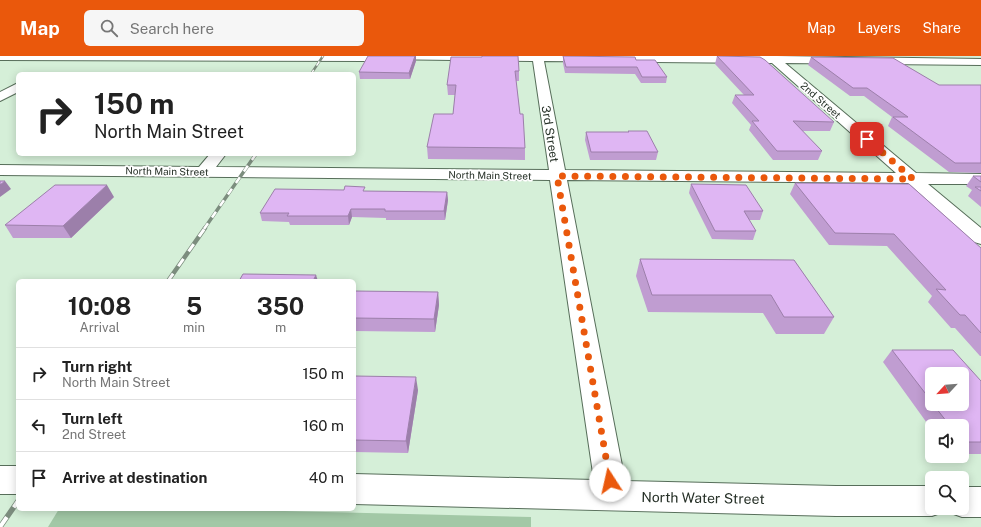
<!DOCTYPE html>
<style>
body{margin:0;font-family:"Public Sans",sans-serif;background:#f6f6f6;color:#222;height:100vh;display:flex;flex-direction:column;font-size:15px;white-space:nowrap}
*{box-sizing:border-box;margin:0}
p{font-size:13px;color:#767676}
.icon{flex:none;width:22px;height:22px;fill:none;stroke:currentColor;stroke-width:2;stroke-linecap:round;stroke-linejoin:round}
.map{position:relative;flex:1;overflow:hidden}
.panel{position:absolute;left:16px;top:223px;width:340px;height:232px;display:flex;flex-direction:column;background:#fff;border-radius:6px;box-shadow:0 2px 10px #0003}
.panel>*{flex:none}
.banner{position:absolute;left:16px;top:16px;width:340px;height:84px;border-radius:6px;box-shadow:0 2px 10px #0003;background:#fff;color:#222;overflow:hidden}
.needle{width:26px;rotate:244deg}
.buttons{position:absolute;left:925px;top:311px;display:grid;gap:8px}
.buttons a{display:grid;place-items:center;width:44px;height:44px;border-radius:6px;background:#fff;box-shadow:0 2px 10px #0003;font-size:20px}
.pin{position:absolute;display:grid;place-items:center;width:34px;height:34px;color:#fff;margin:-17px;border-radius:8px;box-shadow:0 2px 6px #0006}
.me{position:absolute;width:44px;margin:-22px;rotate:350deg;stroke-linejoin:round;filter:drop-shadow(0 0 3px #0008)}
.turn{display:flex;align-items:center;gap:14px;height:84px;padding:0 12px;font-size:18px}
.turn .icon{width:52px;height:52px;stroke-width:2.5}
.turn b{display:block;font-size:28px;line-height:34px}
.eta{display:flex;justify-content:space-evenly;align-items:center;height:68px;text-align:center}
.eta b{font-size:24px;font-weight:700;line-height:28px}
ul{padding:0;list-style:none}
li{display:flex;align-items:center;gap:12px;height:52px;padding:0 12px;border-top:1px solid #e0e0e0}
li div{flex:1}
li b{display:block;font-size:15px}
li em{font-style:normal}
header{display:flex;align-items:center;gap:24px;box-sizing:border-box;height:56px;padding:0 20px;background:#ea580c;color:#fff}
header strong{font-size:19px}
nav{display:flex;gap:22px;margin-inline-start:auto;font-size:14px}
.search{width:280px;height:36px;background:#f6f6f6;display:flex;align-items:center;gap:10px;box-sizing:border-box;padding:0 14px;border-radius:6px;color:#767676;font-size:15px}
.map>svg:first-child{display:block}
</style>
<header>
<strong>Map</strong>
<div class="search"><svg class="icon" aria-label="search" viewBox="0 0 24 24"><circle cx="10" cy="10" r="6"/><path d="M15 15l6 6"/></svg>Search here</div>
<nav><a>Map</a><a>Layers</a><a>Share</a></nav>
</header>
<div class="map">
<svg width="981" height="471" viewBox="0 0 981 471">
<rect width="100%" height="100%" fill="#d5efd8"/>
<path fill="#a2c8a6" d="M 59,453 L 199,453 L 531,461 L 531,471 L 48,471 Z"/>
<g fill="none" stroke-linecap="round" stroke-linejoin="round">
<defs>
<path id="minor" d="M 0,0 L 777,0 L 981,3 L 981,9 L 785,7 L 916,117 L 981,118 L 981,128 L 928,128 L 981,172 L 981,188 L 974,186 L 908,127 L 567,124 L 625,425 L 836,430 L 932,430 L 932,452 L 945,452 L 943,456 L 932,460 L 836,460 L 354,448 L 354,418 L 594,424 L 550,124 L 0,119 L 0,109 L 199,111 L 210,98 L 226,98 L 216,111 L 549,114 L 533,5 L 378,3 L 373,5 L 0,4 ZM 544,5 L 772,7 L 896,117 L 565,114 Z
M 18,27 L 18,36 L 0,45 L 0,36 Z
M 0,410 L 18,410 L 18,438 L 0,438 Z
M 962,431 L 981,431 L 981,461 L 962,461 L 951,457 L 949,452 L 962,452 Z"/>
</defs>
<use href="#minor" stroke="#576e5a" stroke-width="2"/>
<use href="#minor" fill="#fff" fill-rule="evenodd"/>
<defs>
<path id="rail-far3" d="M 311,18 L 323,0"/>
<path id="rail-far2" d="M 204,173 L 256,98"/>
<path id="rail-far1" d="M 168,225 L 205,172"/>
<path id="rail" d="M 0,471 L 18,445"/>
</defs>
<use href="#rail-far3" stroke="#7c8d7e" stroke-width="2.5"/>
<use href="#rail-far2" stroke="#7c8d7e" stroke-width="3.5"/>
<use href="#rail-far1" stroke="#7c8d7e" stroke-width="4.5"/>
<use href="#rail" stroke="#7c8d7e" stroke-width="5.5"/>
<use href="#rail-far3" stroke="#fff" stroke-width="1.5" stroke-dasharray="5" stroke-linecap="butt"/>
<use href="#rail-far2" stroke="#fff" stroke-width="2.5" stroke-dasharray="7" stroke-linecap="butt"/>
<use href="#rail-far1" stroke="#fff" stroke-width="3" stroke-dasharray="9" stroke-linecap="butt"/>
<use href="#rail" stroke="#fff" stroke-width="4" stroke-dasharray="12" stroke-linecap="butt"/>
</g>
<path fill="#c09dd1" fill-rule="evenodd" d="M 563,0 L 636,4 L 667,21 L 666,27 L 641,27 L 635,18 L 565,17 L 563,7 Z
M 717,0 L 834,66 L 830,75 L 802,75 L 822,95 L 818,104 L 773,104 L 749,74 L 751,69 L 732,47 L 735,39 L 744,39 L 715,8 Z
M 482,1 L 519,15 L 519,25 L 516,25 L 520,58 L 525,92 L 525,104 L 428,103 L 427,91 L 453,58 L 455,39 L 448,39 L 447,29 Z
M 811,1 L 939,29 L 981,29 L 981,117 L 949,116 L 888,70 L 892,61 L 864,40 L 850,40 L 808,9 Z
M 416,5 L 410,23 L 360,23 L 359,16 Z
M 628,75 L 658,96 L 656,104 L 590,104 L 585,84 L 586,76 L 628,76 Z
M 973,120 L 981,120 L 981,151 L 968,140 L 972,134 L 966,130 Z
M 795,127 L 981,192 L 981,300 L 980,300 L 955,272 L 951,272 L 928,246 L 932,240 L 887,190 L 829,189 L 790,138 Z
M 691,128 L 763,155 L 760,164 L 749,164 L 756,175 L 753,184 L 712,183 L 689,137 Z
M 366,135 L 447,136 L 448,144 L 445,164 L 386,164 L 386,162 L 352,161 L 349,169 L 290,169 L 289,166 L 262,165 L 260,157 Z
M 114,141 L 71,182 L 13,182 L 5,169 Z
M 640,203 L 794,204 L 834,261 L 824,278 L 776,278 L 763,257 L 648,256 L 636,220 Z
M 354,235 L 438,236 L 439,249 L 435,276 L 354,275 Z
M 892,294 L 981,325 L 981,398 L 962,398 L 962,370 L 932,370 L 932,374 L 883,306 ZM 932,318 L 962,348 L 932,348 Z
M 354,320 L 418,334 L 408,397 L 354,396 Z"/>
<path fill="#9c7faa" d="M 415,0 L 416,0 L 416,5 L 410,23 L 409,17 Z
M 5,125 L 11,133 L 0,141 L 0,129 Z
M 107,129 L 114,141 L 71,182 L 63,170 Z
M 447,136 L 448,144 L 445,164 L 444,155 Z
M 351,153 L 352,161 L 349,169 L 348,160 Z
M 316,219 L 318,225 L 313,225 Z
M 438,236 L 439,249 L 435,276 L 434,263 Z
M 416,321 L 418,334 L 408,397 L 406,385 Z"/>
<path fill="#dfb6f3" stroke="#9c7faa" d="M 368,0 L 415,0 L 409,17 L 359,16 Z
M 482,0 L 518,0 L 519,15 L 515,15 L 520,58 L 523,58 L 525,92 L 427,91 L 434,58 L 453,58 L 456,29 L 447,29 L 451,1 L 482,1 Z
M 563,0 L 635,1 L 636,4 L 655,4 L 667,21 L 642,21 L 637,11 L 566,11 Z
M 717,0 L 760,1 L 765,4 L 834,66 L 793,65 L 822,95 L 777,95 L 752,65 L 759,65 L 735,39 L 754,39 Z
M 811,1 L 893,2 L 939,29 L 981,29 L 981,107 L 955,107 L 893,61 L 908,61 L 867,32 L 853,32 Z
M 628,75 L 647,75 L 658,96 L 591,96 L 586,76 L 629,76 Z
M 973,120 L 981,120 L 981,126 Z
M 0,125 L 5,125 L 0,129 Z
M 795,127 L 909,128 L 981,192 L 981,277 L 965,259 L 960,259 L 936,233 L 946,234 L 894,178 L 835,177 Z
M 691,128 L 746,129 L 763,155 L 744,155 L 756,175 L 715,175 Z
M 55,129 L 107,129 L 63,170 L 5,169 Z
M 345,130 L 365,131 L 363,135 L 447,136 L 444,155 L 385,155 L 385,153 L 351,153 L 348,160 L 287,160 L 289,157 L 260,157 L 275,133 L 344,134 Z
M 975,131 L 981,131 L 981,135 Z
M 640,203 L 794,204 L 834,261 L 784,261 L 771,239 L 652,239 Z
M 243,218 L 316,219 L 313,225 L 239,225 Z
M 354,235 L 438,236 L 434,263 L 354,262 Z
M 892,294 L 953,294 L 981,325 L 981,386 L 962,386 L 962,370 L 950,370 L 933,348 L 962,348 L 962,318 L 932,318 L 932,346 Z
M 354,320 L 416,321 L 406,385 L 354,384 Z"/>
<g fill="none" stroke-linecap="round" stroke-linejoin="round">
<path stroke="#ea580c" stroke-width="7" stroke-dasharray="0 12.6" d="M 610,425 L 557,120 L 913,123 L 867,83"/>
</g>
<g text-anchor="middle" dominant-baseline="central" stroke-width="3.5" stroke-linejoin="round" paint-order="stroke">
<g font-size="10" fill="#263027" stroke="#fff">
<text transform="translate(821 44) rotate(41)">2nd Street</text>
<text transform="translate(167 115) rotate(1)">North Main Street</text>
<text transform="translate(490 119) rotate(1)">North Main Street</text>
</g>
<g font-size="12" fill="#263027" stroke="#fff">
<text transform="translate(550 78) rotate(81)">3rd Street</text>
</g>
<g font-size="14" fill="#263027" stroke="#fff">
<text transform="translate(703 442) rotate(1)">North Water Street</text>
</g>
</g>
</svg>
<div class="buttons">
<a><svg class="needle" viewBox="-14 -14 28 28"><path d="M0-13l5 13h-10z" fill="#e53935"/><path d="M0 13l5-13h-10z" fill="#767676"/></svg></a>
<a><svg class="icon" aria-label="sound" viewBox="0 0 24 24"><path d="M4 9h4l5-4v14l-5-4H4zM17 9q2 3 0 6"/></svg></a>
<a><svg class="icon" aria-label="search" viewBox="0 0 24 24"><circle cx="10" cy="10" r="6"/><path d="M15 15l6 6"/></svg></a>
</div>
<div class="pin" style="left:867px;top:83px;background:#d93025"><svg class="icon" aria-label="arrive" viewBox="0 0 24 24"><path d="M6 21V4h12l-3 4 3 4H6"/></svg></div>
<svg class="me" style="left:610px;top:425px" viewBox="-20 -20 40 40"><circle r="19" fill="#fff"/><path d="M0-13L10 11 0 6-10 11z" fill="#ea580c"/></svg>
<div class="banner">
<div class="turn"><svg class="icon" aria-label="right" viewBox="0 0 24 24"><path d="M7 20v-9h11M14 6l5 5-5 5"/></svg><div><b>150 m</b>North Main Street</div></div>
</div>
<section class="panel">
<div class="eta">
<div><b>10:08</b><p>Arrival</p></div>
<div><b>5</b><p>min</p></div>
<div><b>350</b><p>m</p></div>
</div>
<ul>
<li><svg class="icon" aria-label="right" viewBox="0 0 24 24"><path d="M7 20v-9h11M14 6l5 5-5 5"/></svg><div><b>Turn right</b><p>North Main Street</p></div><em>150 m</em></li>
<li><svg class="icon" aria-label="left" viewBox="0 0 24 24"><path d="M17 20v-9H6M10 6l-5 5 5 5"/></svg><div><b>Turn left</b><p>2nd Street</p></div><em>160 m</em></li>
<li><svg class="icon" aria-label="arrive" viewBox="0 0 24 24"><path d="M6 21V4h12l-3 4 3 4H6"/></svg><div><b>Arrive at destination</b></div><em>40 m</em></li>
</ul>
</section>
</div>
